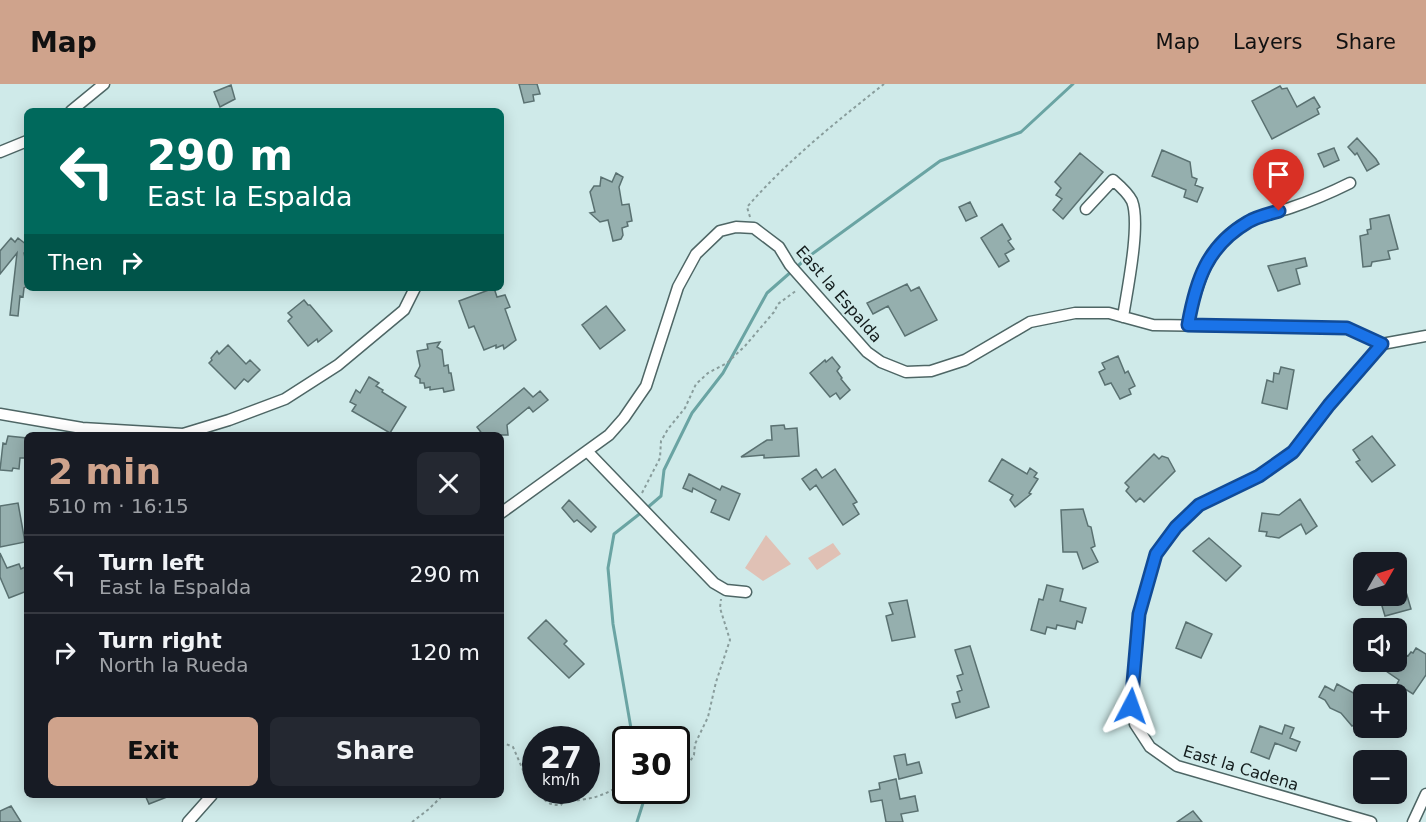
<!DOCTYPE html>
<meta charset="utf-8">
<style>
body{margin:0;font-family:"DejaVu Sans",sans-serif;background:#242831;color:#f1f3f6;height:100vh;display:flex;flex-direction:column;font-size:22px;white-space:nowrap}
*{box-sizing:border-box;margin:0}
p{font-size:20px;color:#9ea1a6}
.icon{flex:none;width:33px;height:33px;fill:none;stroke:currentColor;stroke-width:2;stroke-linecap:round;stroke-linejoin:round}
.map{position:relative;flex:1;overflow:hidden}
.panel{position:absolute;left:24px;top:348px;width:480px;height:366px;display:flex;flex-direction:column;background:#171b24;border-radius:9px;box-shadow:0 3px 15px #0003}
.panel>*{flex:none}
.guide{position:absolute;left:24px;top:24px;width:480px;height:183px;border-radius:9px;box-shadow:0 3px 15px #0003;background:#00695c;color:#fff;overflow:hidden}
.needle{width:39px;rotate:51deg}
.controls{position:absolute;left:1353px;top:468px;display:grid;gap:12px}
.controls a{display:grid;place-items:center;width:54px;height:54px;border-radius:9px;background:#171b24;box-shadow:0 3px 15px #0003;font-size:30px}
.speed{position:absolute;left:522px;top:642px;display:flex;gap:12px;font-size:30px;font-weight:700;text-align:center}
.speed>*{display:grid;place-content:center;width:78px;height:78px;border-radius:50%;background:#171b24;box-shadow:0 3px 15px #0003;line-height:1}
.speed small{font-size:15px;font-weight:400}
.speed .limit{border:3px solid #111;border-radius:9px;background:#fff;color:#111}
.pin{position:absolute;display:grid;place-items:center;width:51px;height:51px;color:#fff;margin:-62px -26px;border-radius:50% 50% 50% 0;rotate:-45deg;box-shadow:0 0 6px #0007}
.pin .icon{rotate:45deg}
.me{position:absolute;width:66px;margin:-33px;rotate:4deg;stroke-linejoin:round;filter:drop-shadow(0 0 4px #0008)}
.turn{display:flex;align-items:center;gap:21px;height:126px;padding:0 24px;font-size:27px}
.turn .icon{width:78px;height:78px;stroke-width:2.5}
.turn b{display:block;font-size:42px;line-height:51px}
.then{display:flex;align-items:center;height:57px;padding:0 24px;background:#0003;gap:12px;font-size:22px}
.round{display:grid;place-items:center;flex:none;width:63px;height:63px;border-radius:9px;background:#242831}
.overview{display:flex;align-items:center;justify-content:space-between;height:102px;padding:0 24px}
h1{font-size:36px;font-weight:700;line-height:45px;color:#cfa38c}
.button{display:flex;gap:12px;margin-top:auto;padding:12px 24px}
.button a{flex:1;height:69px;border-radius:9px;background:#cfa38c;color:#111;font-size:24px;font-weight:700;line-height:69px;text-align:center}
.button a+a{background:#242831;color:#f1f3f6}
ul{padding:0;list-style:none}
li{display:flex;align-items:center;gap:18px;height:78px;padding:0 24px;border-top:2px solid #363941}
li div{flex:1}
li b{display:block;font-size:22px}
li em{font-style:normal}
header{display:flex;align-items:center;gap:36px;box-sizing:border-box;height:84px;padding:0 30px;background:#cfa38c;color:#111}
header strong{font-size:28px}
nav{display:flex;gap:33px;margin-inline-start:auto;font-size:21px}
.map>svg:first-child{display:block}
</style>
<header>
<strong>Map</strong>
<nav><a>Map</a><a>Layers</a><a>Share</a></nav>
</header>
<div class="map">
<svg width="1426" height="738" viewBox="0 0 1426 738">
<rect width="100%" height="100%" fill="#cfeae9"/>
<path fill="#e0c1b5" d="M 766,451 L 791,480 L 763,497 L 745,484 Z
M 833,459 L 841,470 L 817,486 L 808,474 Z"/>
<g fill="none" stroke-linecap="round" stroke-linejoin="round">
<path stroke="#6aa4a3" stroke-width="3" d="M 647,424 L 661,412 L 664,386 L 692,329 L 723,289 L 767,209 L 808,173 L 940,77 L 1021,48 L 1073,0
M 633,656 L 613,540 L 608,484 L 614,450 L 642,428
M 637,738 L 644,716 L 642,706"/>
</g>
<path fill="#95afae" stroke="#5a7171" stroke-width="1.5" d="M 519,0 L 537,0 L 540,10 L 533,11 L 534,17 L 524,19 Z
M 231,1 L 235,15 L 220,23 L 214,8 Z
M 1280,2 L 1282,5 L 1287,4 L 1297,23 L 1314,13 L 1320,23 L 1317,25 L 1319,30 L 1272,55 L 1252,17 Z
M 1357,54 L 1376,75 L 1379,80 L 1367,87 L 1357,69 L 1355,71 L 1348,63 Z
M 1334,64 L 1339,76 L 1324,83 L 1318,70 Z
M 1162,66 L 1190,78 L 1192,93 L 1197,95 L 1195,101 L 1203,104 L 1197,118 L 1184,113 L 1186,106 L 1152,92 Z
M 1080,69 L 1103,88 L 1063,135 L 1053,126 L 1062,115 L 1056,111 L 1061,104 L 1055,98 Z
M 616,89 L 623,93 L 619,103 L 622,121 L 629,120 L 632,137 L 627,138 L 628,142 L 622,144 L 623,151 L 621,155 L 613,157 L 608,136 L 600,138 L 590,129 L 595,128 L 590,108 L 594,102 L 600,102 L 601,93 L 612,98 Z
M 970,118 L 977,132 L 966,137 L 959,123 Z
M 1389,131 L 1398,165 L 1388,167 L 1390,175 L 1372,178 L 1371,182 L 1363,183 L 1360,152 L 1368,150 L 1367,146 L 1371,145 L 1370,135 Z
M 1002,140 L 1011,155 L 1008,157 L 1014,165 L 1005,170 L 1009,177 L 999,183 L 981,154 Z
M 11,154 L 15,158 L 18,154 L 27,161 L 27,166 L 24,169 L 27,183 L 27,202 L 24,204 L 23,213 L 20,212 L 18,232 L 10,231 L 17,169 L 0,190 L 0,167 Z
M 1305,174 L 1307,182 L 1296,185 L 1300,200 L 1278,207 L 1268,182 Z
M 907,200 L 911,207 L 919,203 L 937,236 L 905,252 L 888,222 L 873,230 L 867,219 Z
M 494,204 L 497,213 L 505,211 L 510,223 L 505,225 L 516,256 L 504,265 L 503,261 L 496,264 L 496,261 L 484,266 L 474,242 L 469,244 L 459,217 Z
M 304,216 L 308,221 L 310,221 L 332,247 L 318,258 L 317,255 L 308,262 L 288,237 L 292,233 L 288,229 Z
M 606,222 L 625,246 L 600,265 L 582,241 Z
M 440,258 L 437,263 L 442,266 L 444,282 L 448,281 L 449,289 L 451,289 L 454,306 L 444,308 L 443,304 L 430,306 L 430,303 L 425,304 L 424,299 L 420,299 L 420,295 L 415,292 L 420,282 L 417,267 L 428,265 L 427,260 Z
M 228,261 L 246,280 L 250,276 L 260,286 L 248,298 L 244,295 L 235,305 L 209,279 L 212,276 L 211,274 L 217,267 L 219,270 Z
M 1118,272 L 1125,289 L 1128,287 L 1135,302 L 1129,305 L 1131,310 L 1120,315 L 1111,299 L 1105,301 L 1099,288 L 1105,285 L 1102,279 Z
M 832,273 L 840,283 L 837,287 L 842,294 L 841,295 L 850,306 L 840,315 L 836,309 L 830,313 L 810,289 L 825,276 L 826,278 Z
M 1281,283 L 1294,286 L 1287,325 L 1262,319 L 1267,296 L 1273,298 L 1274,289 L 1279,290 Z
M 369,293 L 379,299 L 376,302 L 383,306 L 382,308 L 406,323 L 390,349 L 352,327 L 356,321 L 350,318 L 356,306 L 360,309 Z
M 524,304 L 533,313 L 540,307 L 548,316 L 533,328 L 529,323 L 507,341 L 508,351 L 483,351 L 477,343 Z
M 784,341 L 785,345 L 797,344 L 799,372 L 764,374 L 764,371 L 741,373 L 767,356 L 772,356 L 771,342 Z
M 8,352 L 27,354 L 25,374 L 20,374 L 19,385 L 13,384 L 12,387 L 0,386 L 3,359 L 6,360 Z
M 1372,352 L 1395,381 L 1372,398 L 1356,378 L 1360,376 L 1353,366 Z
M 1154,370 L 1159,375 L 1162,372 L 1168,374 L 1175,387 L 1144,418 L 1140,414 L 1136,418 L 1126,407 L 1129,403 L 1125,399 Z
M 1002,375 L 1027,390 L 1030,384 L 1037,389 L 1034,393 L 1038,395 L 1029,409 L 1031,410 L 1015,423 L 1010,416 L 1013,411 L 989,397 Z
M 816,385 L 822,394 L 835,385 L 857,418 L 853,420 L 859,430 L 843,441 L 816,401 L 810,406 L 802,395 Z
M 689,390 L 720,406 L 722,402 L 740,410 L 729,436 L 711,428 L 716,416 L 693,404 L 692,408 L 683,404 Z
M 1300,415 L 1317,442 L 1306,450 L 1301,440 L 1279,454 L 1266,452 L 1267,448 L 1259,447 L 1262,429 L 1279,431 Z
M 569,416 L 596,443 L 591,448 L 577,436 L 574,438 L 562,424 Z
M 18,419 L 25,458 L 0,463 L 0,422 Z
M 1083,425 L 1088,442 L 1091,443 L 1095,462 L 1091,464 L 1098,478 L 1083,485 L 1077,468 L 1063,468 L 1061,426 Z
M 1209,454 L 1241,482 L 1226,497 L 1193,467 Z
M 0,469 L 7,484 L 19,480 L 21,485 L 27,482 L 27,507 L 9,514 L 0,493 Z
M 1396,484 L 1399,484 L 1411,525 L 1385,532 L 1379,512 L 1396,512 Z
M 1047,501 L 1063,505 L 1060,517 L 1086,524 L 1082,539 L 1077,537 L 1075,545 L 1057,541 L 1056,545 L 1047,543 L 1045,550 L 1031,546 L 1039,515 L 1043,516 Z
M 907,516 L 915,553 L 892,557 L 886,532 L 893,530 L 889,519 Z
M 546,536 L 567,557 L 564,560 L 584,580 L 569,594 L 528,554 Z
M 1186,538 L 1212,550 L 1201,574 L 1176,564 Z
M 970,562 L 989,623 L 956,634 L 952,620 L 960,618 L 957,608 L 962,606 L 957,592 L 963,590 L 955,566 Z
M 1416,564 L 1426,570 L 1426,591 L 1413,610 L 1397,600 L 1399,596 L 1386,587 L 1392,578 L 1399,582 L 1406,571 L 1408,572 L 1411,568 L 1413,569 Z
M 1337,600 L 1361,613 L 1364,616 L 1364,636 L 1352,642 L 1341,629 L 1330,624 L 1325,616 L 1319,613 L 1325,602 L 1334,607 Z
M 1285,641 L 1294,644 L 1290,654 L 1300,658 L 1296,667 L 1275,659 L 1269,675 L 1251,668 L 1260,642 L 1282,650 Z
M 905,670 L 907,681 L 919,678 L 922,689 L 899,695 L 894,672 Z
M 896,695 L 900,715 L 915,712 L 918,727 L 901,730 L 903,738 L 886,738 L 882,716 L 871,718 L 869,707 L 880,705 L 879,699 Z
M 145,711 L 172,711 L 149,720 Z
M 11,722 L 21,738 L 0,738 L 0,727 Z
M 1193,727 L 1202,738 L 1177,738 Z"/>
<g fill="none" stroke-linecap="round" stroke-linejoin="round">
<defs>
<path id="minor" d="M 71,27 L 104,0
M 0,68 L 27,57
M 1086,125 L 1113,96 C 1120,102 1128,109 1132,117 C 1141,140 1127,207 1123,233
M 1188,241 C 1196,200 1209,156 1250,137 C 1262,131 1277,128 1290,124 C 1311,117 1330,109 1350,99
M 0,330 L 82,344 L 183,350 L 229,336 L 285,315 L 338,281 L 404,226 L 415,204
M 587,367 L 714,499 L 726,506 L 746,508
M 501,429 L 609,351 L 624,334 L 646,302 L 678,203 L 696,170 L 720,147 L 736,143 L 754,144 L 779,163 L 790,181 L 867,268 L 881,278 L 906,288 L 931,287 L 965,276 L 1030,238 L 1075,229 L 1109,229 L 1153,241 L 1347,244 L 1382,260 L 1426,252
M 188,738 L 212,711
M 1371,738 L 1177,682 L 1150,663 L 1135,640 L 1131,622 L 1139,529 L 1156,470 L 1176,443 L 1199,421 L 1259,392 L 1293,368 L 1329,321 L 1382,260
M 1413,738 L 1426,710"/>
</defs>
<use href="#minor" stroke="#4e6665" stroke-width="13"/>
<path stroke="#899d9c" stroke-width="2" stroke-dasharray="3 3" stroke-linecap="butt" d="M 750,133 L 747,123 C 788,76 836,38 884,0
M 642,409 L 660,374 L 661,357 L 668,345 L 685,324 L 696,300 L 708,289 L 727,279 L 745,262 L 774,228 L 778,220 L 797,206
M 501,661 L 506,660 L 513,663 L 523,686 L 536,704
M 676,686 L 689,679 L 694,671 L 695,660 L 708,633 L 716,598 L 730,556 L 720,524 L 721,515
M 537,706 C 543,716 549,722 561,721 L 564,717 C 590,716 604,713 626,697
M 412,738 L 429,725 L 443,711"/>
<use href="#minor" stroke="#fff" stroke-width="10"/>
</g>
<g fill="none" stroke-linecap="round" stroke-linejoin="round">
<defs>
<path id="route" d="M 1131,622 L 1139,530 L 1156,470 L 1176,443 L 1199,421 L 1259,392 L 1293,368 L 1329,321 L 1382,260 L 1347,244 L 1188,241 C 1196,196 1207,162 1248,138 C 1256,133 1269,130 1279,127"/>
</defs>
<use href="#route" stroke="#114b97" stroke-width="15"/>
<use href="#route" stroke="#1a73e8" stroke-width="10"/>
</g>
<g text-anchor="middle" dominant-baseline="central" stroke-width="4.5" stroke-linejoin="round" paint-order="stroke">
<g font-size="16" fill="#121b1b" stroke="#cfeae9">
<text transform="translate(839 210) rotate(49)">East la Espalda</text>
<text transform="translate(1241 684) rotate(17)">East la Cadena</text>
</g>
</g>
</svg>
<div class="controls">
<a><svg class="needle" viewBox="-14 -14 28 28"><path d="M0-13l5 13h-10z" fill="#e53935"/><path d="M0 13l5-13h-10z" fill="#9ea1a6"/></svg></a>
<a><svg class="icon" aria-label="sound" viewBox="0 0 24 24"><path d="M4 9h4l5-4v14l-5-4H4zM17 9q2 3 0 6"/></svg></a>
<a>+</a>
<a>−</a>
</div>
<div class="speed"><div>27<small>km/h</small></div><div class="limit">30</div></div>
<div class="pin" style="left:1279px;top:127px;background:#d93025"><svg class="icon" aria-label="arrive" viewBox="0 0 24 24"><path d="M6 21V4h12l-3 4 3 4H6"/></svg></div>
<svg class="me" style="left:1131px;top:622px" viewBox="-20 -20 40 40"><path d="M0-17L14 15 0 8-14 15z" fill="#1a73e8" stroke="#fff" stroke-width="4"/></svg>
<div class="guide">
<div class="turn"><svg class="icon" aria-label="left" viewBox="0 0 24 24"><path d="M17 20v-9H6M10 6l-5 5 5 5"/></svg><div><b>290 m</b>East la Espalda</div></div>
<div class="then">Then<svg class="icon" aria-label="right" viewBox="0 0 24 24"><path d="M7 20v-9h11M14 6l5 5-5 5"/></svg></div>
</div>
<section class="panel">
<div class="overview"><div><h1>2 min</h1><p>510 m · 16:15</p></div><a class="round"><svg class="icon" aria-label="close" viewBox="0 0 24 24"><path d="M6 6l12 12M18 6L6 18"/></svg></a></div>
<ul>
<li><svg class="icon" aria-label="left" viewBox="0 0 24 24"><path d="M17 20v-9H6M10 6l-5 5 5 5"/></svg><div><b>Turn left</b><p>East la Espalda</p></div><em>290 m</em></li>
<li><svg class="icon" aria-label="right" viewBox="0 0 24 24"><path d="M7 20v-9h11M14 6l5 5-5 5"/></svg><div><b>Turn right</b><p>North la Rueda</p></div><em>120 m</em></li>
</ul>
<div class="button"><a>Exit</a><a>Share</a></div>
</section>
</div>
